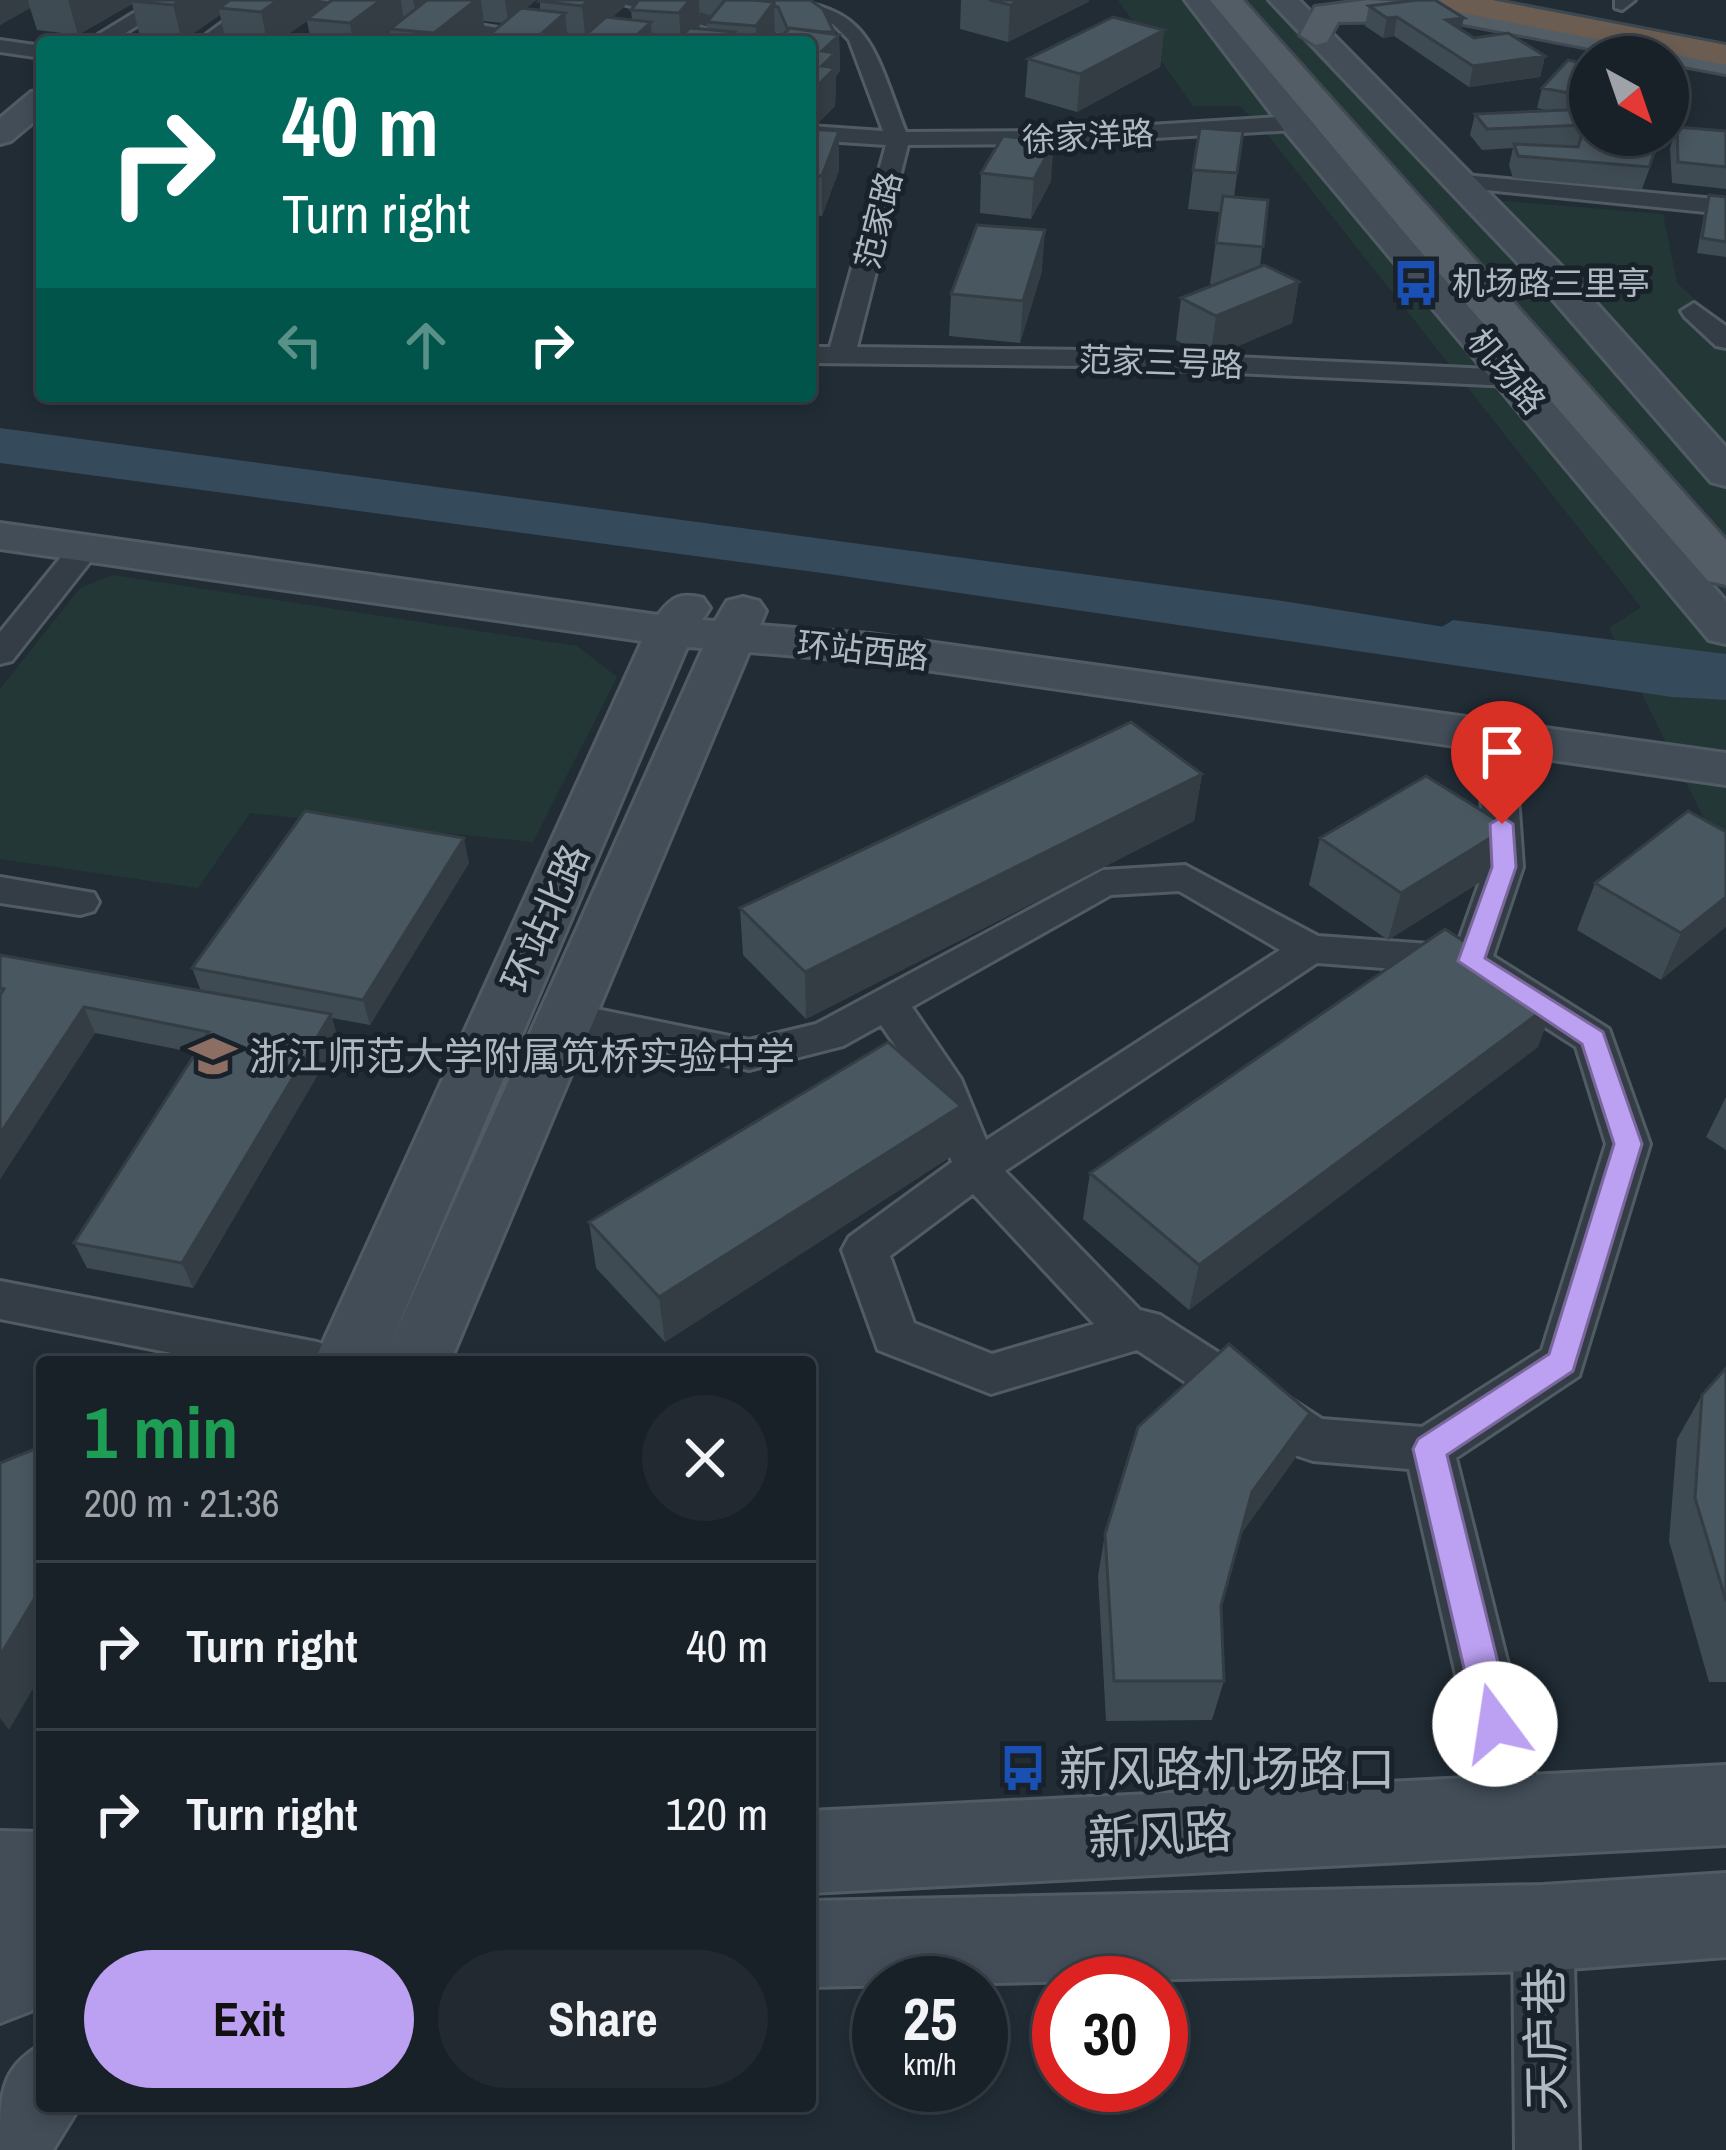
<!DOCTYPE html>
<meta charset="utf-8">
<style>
body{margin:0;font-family:"Archivo Narrow","Noto Sans SC",sans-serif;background:#222930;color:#f1f3f6;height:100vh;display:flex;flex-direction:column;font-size:45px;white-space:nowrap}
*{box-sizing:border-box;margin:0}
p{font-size:39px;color:#9fa3a8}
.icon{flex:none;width:66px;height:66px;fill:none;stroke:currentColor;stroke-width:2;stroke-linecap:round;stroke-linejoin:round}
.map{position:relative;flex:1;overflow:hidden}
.sheet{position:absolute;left:36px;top:1356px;width:780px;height:756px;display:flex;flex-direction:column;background:#192128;border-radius:12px;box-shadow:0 6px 18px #0003,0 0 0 3px #373e45}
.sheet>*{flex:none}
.banner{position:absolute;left:36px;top:36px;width:780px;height:366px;border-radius:12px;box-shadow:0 6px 18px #0003,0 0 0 3px #373e45;background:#00695c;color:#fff;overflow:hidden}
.needle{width:78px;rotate:140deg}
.tools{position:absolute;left:1569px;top:36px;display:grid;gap:24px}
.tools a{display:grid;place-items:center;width:120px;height:120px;border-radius:50%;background:#192128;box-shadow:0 6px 18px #0003,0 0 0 3px #373e45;font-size:60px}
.speed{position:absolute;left:852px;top:1956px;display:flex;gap:24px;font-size:60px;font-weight:700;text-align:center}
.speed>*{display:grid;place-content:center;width:156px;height:156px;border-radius:50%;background:#192128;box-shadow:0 6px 18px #0003,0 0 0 3px #373e45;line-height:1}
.speed small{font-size:30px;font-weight:400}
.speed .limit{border:18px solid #d22;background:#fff;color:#111}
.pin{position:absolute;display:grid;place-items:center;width:102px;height:102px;color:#fff;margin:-123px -51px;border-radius:50% 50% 50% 0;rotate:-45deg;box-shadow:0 0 12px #0007}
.pin .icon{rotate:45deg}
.me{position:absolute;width:132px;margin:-66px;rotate:346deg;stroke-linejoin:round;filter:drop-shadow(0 0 9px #0008)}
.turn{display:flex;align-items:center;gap:42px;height:252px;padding:0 48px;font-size:54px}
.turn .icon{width:156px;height:156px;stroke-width:2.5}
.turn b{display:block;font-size:84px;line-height:102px}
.lanes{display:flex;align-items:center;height:114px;padding:0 48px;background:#0003;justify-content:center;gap:60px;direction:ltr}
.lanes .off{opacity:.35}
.round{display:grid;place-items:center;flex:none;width:126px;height:126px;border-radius:63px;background:#222930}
.summary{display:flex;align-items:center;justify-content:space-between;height:204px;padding:0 48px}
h1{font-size:72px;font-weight:700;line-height:90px;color:#1e9e55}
.button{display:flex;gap:24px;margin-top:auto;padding:24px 48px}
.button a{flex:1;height:138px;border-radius:72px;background:#bca0f2;color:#111;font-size:48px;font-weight:700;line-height:138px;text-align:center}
.button a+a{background:#222930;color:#f1f3f6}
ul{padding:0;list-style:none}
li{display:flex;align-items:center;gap:36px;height:168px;padding:0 48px;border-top:3px solid #373e45}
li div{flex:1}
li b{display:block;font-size:45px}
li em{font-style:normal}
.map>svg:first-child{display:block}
</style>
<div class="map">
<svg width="1726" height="2150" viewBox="0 0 1726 2150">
<rect width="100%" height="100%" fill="#212c35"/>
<path fill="#233836" d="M 1118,0 L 1302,0 L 1471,171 L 1493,200 L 1663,214 L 1677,283 L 1726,328 L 1726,853 L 1709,829 L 1609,628 L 1641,607 L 1267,134 L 1240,106 L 1193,106 Z
M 113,575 L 577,646 L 617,677 L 533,842 L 250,813 L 198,888 L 0,859 L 0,689 L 80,588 Z"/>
<path fill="#354a5b" d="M 0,428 L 1283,601 L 1726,672 L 1726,700 L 1672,697 L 822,573 L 0,463 Z"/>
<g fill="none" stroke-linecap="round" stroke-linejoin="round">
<path fill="#354a5b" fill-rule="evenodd" d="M 1453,620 L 1726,654 L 1726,674 L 1441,637 L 1437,630 Z"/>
<defs>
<path id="street" d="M 155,0 L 179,0 L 111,42 L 86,42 Z
M 253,0 L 319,0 L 550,36 L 560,42 L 510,42 L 273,4 L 220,42 L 196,42 Z
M 608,0 L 646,0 L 770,27 L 787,42 L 766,42 Z
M 765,0 C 871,0 873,47 906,132 L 1052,131 L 1295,116 L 1306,123 L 1295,130 L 1052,144 L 908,145 L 857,347 L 1084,350 L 1511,370 L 1525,378 L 1511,386 L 1084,366 L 810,363 L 810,347 L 830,347 L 886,145 L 810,140 L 810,126 L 883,131 L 849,40 L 833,24 Z
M 1615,0 L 1635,0 L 1622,10 L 1615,8 Z
M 0,40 L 42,46 L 42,58 L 0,52 Z
M 1454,174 L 1726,200 L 1726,214 L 1446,186 L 1446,176 Z
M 1694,303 L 1726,326 L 1726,348 L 1716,346 L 1685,317 L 1681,311 Z
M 85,539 L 101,548 L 12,661 L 0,664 L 0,632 L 74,541 Z
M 1496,728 L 1508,731 L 1514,739 L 1523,867 L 1493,956 L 1609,1029 L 1650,1144 L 1579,1376 L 1456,1458 L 1546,1815 L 1537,1835 L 1517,1843 L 1497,1835 L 1488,1815 L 1409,1469 L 1313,1461 L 1295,1455 L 1137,1350 L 991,1394 L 878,1350 L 842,1250 L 849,1237 L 952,1162 L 921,1083 L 881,1025 L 843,1046 L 749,1070 L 567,1031 L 553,1027 L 547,1017 L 553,1007 L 567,1003 L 749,1040 L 816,1024 L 1103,870 L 1185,865 L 1318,936 L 1457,946 L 1485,867 L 1478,739 L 1484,731 ZM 1179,891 L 1280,950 L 986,1140 L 961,1079 L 912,1007 L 1111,895 ZM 1317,963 L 1462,974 L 1576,1047 L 1606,1144 L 1542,1350 L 1422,1427 L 1322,1419 L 1160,1315 L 1140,1310 L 1005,1171 ZM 973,1194 L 1094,1324 L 992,1354 L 914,1323 L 890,1256 Z
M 0,877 L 94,893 L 99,902 L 94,911 L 80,915 L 0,903 Z
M 0,1281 L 317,1342 L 334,1348 L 341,1362 L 217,1362 L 0,1319 Z
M 1543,1898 L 1564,1907 L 1573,1928 L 1579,2150 L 1515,2150 L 1513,1928 L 1522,1907 Z"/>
<path id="secondary" d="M 1185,0 L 1214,0 L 1306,116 L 1726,601 L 1726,644 L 1709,640 L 1284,130 Z
M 1269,0 L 1299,0 L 1580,285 L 1726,447 L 1726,486 L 1711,482 L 1554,301 Z
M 42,90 L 42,115 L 11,141 L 0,144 L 0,118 L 31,92 Z
M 0,523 L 658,615 C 672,597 680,592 703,598 L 710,608 L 702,620 L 715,621 L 727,601 L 743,597 L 759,601 L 766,611 L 760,625 L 870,634 L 1726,753 L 1726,785 L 870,662 L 749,652 L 450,1362 L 314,1362 L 642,641 L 0,549 ZM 687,647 L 703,648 L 390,1345 Z
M 1726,1765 L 1726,1845 L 810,1893 L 810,1811 Z
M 0,1831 L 42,1832 L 42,1998 L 31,2011 L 0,2023 Z
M 1726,1873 L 1726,1957 L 1543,1971 L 810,1987 L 810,1901 L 1543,1885 Z
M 42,2044 L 42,2106 L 80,2106 L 53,2150 L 0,2150 C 0,2093 0,2069 42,2044 Z"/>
<path id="primary" d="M 1210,0 L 1243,0 L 1726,540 L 1726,585 L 1708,581 L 1414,244 Z
M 1368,0 L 1480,6 L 1726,54 L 1726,74 L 1668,63 L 1668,57 L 1636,57 L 1448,21 L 1338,22 L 1327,42 L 1316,45 L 1300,35 L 1315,7 Z"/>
<path id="highway" d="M 1427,0 L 1492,0 L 1726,45 L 1726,65 L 1443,9 Z"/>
</defs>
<use href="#street" stroke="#515b63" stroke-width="6"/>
<use href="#secondary" stroke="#515b63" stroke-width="6"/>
<use href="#primary" stroke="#404952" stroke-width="6"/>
<use href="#highway" stroke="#3e4850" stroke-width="6"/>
<use href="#street" fill="#343d45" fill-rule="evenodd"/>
<use href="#secondary" fill="#424d58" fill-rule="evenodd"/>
<use href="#primary" fill="#525d66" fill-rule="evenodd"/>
<use href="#highway" fill="#6b5d51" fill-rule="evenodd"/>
</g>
<path fill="#3f4b53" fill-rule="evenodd" d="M 0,0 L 317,0 L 319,10 L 332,0 L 536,0 L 525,9 L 540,11 L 540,0 L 625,0 L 625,6 L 612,18 L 632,20 L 631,10 L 639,0 L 810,0 L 834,34 L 839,35 L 840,71 L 836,76 L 835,106 L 817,124 L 810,122 L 810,42 L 780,37 L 778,32 L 775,31 L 775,38 L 772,42 L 578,42 L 567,40 L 568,42 L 503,23 L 483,21 L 485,32 L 473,42 L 392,42 L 390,33 L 379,42 L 311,42 L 307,21 L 277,42 L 226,42 L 220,15 L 182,41 L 140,37 L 132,4 L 78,35 L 37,30 L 30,8 L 0,25 ZM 700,12 L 712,16 L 707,22 L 707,30 L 698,28 L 700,25 Z
M 961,0 L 1089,0 L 1088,2 L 1008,42 L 960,29 Z
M 1369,6 L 1461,30 L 1474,38 L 1545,56 L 1540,77 L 1469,87 L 1394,36 L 1383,38 L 1365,26 Z
M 1164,30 L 1160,67 L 1077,112 L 1025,97 L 1028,59 Z
M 1590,65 L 1590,135 L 1662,135 L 1642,189 L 1513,178 L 1509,165 L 1513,148 L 1482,150 L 1470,135 L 1475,114 L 1548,111 L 1537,108 L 1542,88 Z
M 1677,127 L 1726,131 L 1726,189 L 1672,183 L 1670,148 Z
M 810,129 L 839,131 L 839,170 L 822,216 L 810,215 Z
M 1243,131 L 1234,197 L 1268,200 L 1260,266 L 1299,282 L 1292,323 L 1210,358 L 1176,340 L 1181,298 L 1215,284 L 1210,284 L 1220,212 L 1188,209 L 1193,170 Z
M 981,173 L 1051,181 L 1031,219 L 980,213 Z
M 1709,195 L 1726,197 L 1726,257 L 1697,253 L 1705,209 Z
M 1042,271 L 1020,343 L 949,336 L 951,294 Z
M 1202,774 L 1194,821 L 806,1019 L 743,955 L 740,908 Z
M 1508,827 L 1493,874 L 1388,940 L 1309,885 L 1320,838 Z
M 1726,832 L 1661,980 L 1577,930 L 1595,883 Z
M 469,863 L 370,1025 L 332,1018 L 338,1040 L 193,1288 L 87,1268 L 74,1243 L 196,1053 L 95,1033 L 0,1179 L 0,955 L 201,991 L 192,968 Z
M 1538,1047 L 1189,1310 L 1083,1219 L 1090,1173 Z
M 1726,1097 L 1726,1150 L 1706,1137 Z
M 958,1152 L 665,1342 L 596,1268 L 589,1222 Z
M 1726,1368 L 1726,1682 L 1709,1682 L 1669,1541 L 1677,1439 L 1702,1395 Z
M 1296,1457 L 1241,1534 L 1221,1606 L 1224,1681 L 1212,1720 L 1106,1721 L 1098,1576 L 1105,1534 Z"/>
<path fill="#333d43" d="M 0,0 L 28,0 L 30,8 L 0,25 Z
M 68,0 L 138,0 L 131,1 L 132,4 L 78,35 Z
M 181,0 L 234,0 L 219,8 L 220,15 L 182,41 L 173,5 Z
M 278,0 L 317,0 L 319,12 L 307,19 L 307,21 L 277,42 L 267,42 L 261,12 Z
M 381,0 L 401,0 L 404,23 L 390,29 L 390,33 L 379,42 L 353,42 L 350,23 Z
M 413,0 L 434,0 L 416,13 Z
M 476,0 L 481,0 L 485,32 L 473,42 L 435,42 L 434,33 Z
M 505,0 L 536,0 L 508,23 Z
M 589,0 L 625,0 L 625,6 L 586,42 L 582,6 Z
M 690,0 L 699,0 L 700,25 L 687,42 L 681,42 L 679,13 Z
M 1021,0 L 1089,0 L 1088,2 L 1008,42 L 1010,5 Z
M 774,2 L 775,38 L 772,42 L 757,42 L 756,26 Z
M 565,13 L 568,42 L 532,42 Z
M 1397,17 L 1394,36 L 1383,38 L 1387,18 Z
M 1464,18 L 1459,38 L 1446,20 Z
M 651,22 L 652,42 L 629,42 Z
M 1164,30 L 1160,67 L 1077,112 L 1080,74 Z
M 839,35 L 840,71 L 836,76 L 835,106 L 817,124 L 817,86 L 822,51 Z
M 1545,56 L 1540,77 L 1469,87 L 1473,66 Z
M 839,131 L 839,170 L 822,216 L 822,176 Z
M 1054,142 L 1051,181 L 1031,219 L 1034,179 Z
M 1045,230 L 1042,271 L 1020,343 L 1023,301 Z
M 1299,282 L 1292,323 L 1210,358 L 1216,316 Z
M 1202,774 L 1194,821 L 806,1019 L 805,972 Z
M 1508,827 L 1493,874 L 1388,940 L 1401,893 Z
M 464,838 L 469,863 L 370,1025 L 363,1000 Z
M 1726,897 L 1726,927 L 1661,980 L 1681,933 Z
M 1555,1001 L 1538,1047 L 1189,1310 L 1199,1265 Z
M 84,1007 L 95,1033 L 0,1179 L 0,1134 Z
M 331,1014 L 338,1040 L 193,1288 L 182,1263 Z
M 961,1106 L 958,1152 L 665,1342 L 659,1297 Z
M 1310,1413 L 1296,1457 L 1240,1535 L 1252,1492 Z
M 42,1586 L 42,1673 L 9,1730 L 0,1718 L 0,1656 Z"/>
<path fill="#495760" stroke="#333d43" stroke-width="3" d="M 181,0 L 173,5 L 131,1 L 132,0 Z
M 230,0 L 278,0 L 261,12 L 219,8 Z
M 332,0 L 381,0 L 350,23 L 307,19 Z
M 427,0 L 476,0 L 434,33 L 390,29 Z
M 540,0 L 589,0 L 582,6 L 539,1 Z
M 639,0 L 690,0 L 679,13 L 631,10 Z
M 725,0 L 752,0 L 774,2 L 756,26 L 707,22 Z
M 753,0 L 810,0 L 823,9 L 834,32 L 823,32 L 790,28 L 788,30 L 778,7 L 774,6 L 774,2 Z
M 989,0 L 1021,0 L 1010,5 Z
M 1417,0 L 1435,0 L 1464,18 L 1446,20 L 1474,38 L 1508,33 L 1545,56 L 1473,66 L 1397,17 L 1387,18 L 1369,6 Z
M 521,8 L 565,13 L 532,42 L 481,42 Z
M 606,17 L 651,22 L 629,42 L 578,42 Z
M 1113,17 L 1164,30 L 1080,74 L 1028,59 Z
M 690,28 L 735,32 L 726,42 L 675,42 Z
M 790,28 L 839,35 L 822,51 L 835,53 L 822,66 L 835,68 L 817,86 L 810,85 L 810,42 L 775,42 Z
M 1568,60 L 1590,65 L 1590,97 L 1542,88 Z
M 1590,109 L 1590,135 L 1661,135 L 1649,167 L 1518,156 L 1514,144 L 1578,147 L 1585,125 L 1487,129 L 1475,114 Z
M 1677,127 L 1726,131 L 1726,167 L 1678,162 Z
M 1200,128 L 1243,131 L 1237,173 L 1193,170 Z
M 810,129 L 839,131 L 822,176 L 810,175 Z
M 1003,136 L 1054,142 L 1034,179 L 981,173 Z
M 1709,195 L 1726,197 L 1726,242 L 1702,238 Z
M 1223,196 L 1268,200 L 1263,247 L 1216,243 Z
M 977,225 L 1045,230 L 1023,301 L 951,294 Z
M 1264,265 L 1299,282 L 1216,316 L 1181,298 Z
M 1131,722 L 1202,774 L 805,972 L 740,908 Z
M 1426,776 L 1508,827 L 1401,893 L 1320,838 Z
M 305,811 L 464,838 L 363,1000 L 192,968 Z
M 1688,811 L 1726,832 L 1726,897 L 1681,933 L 1595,883 Z
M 1445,929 L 1555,1001 L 1199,1265 L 1090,1173 Z
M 0,955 L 331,1014 L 182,1263 L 74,1243 L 209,1032 L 84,1007 L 0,1134 L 0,995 L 4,989 L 0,988 Z
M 888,1042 L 961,1106 L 659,1297 L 589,1222 Z
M 1229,1344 L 1310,1413 L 1252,1492 L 1221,1606 L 1224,1681 L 1114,1681 L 1105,1534 L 1138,1427 Z
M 1726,1368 L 1726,1601 L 1695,1498 L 1702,1395 Z
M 42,1446 L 42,1586 L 0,1656 L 0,1463 Z"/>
<path fill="#bca0f2" stroke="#7a689d" stroke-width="3" d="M 1502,817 L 1513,824 L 1516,867 L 1485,958 L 1603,1032 L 1642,1144 L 1573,1371 L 1447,1455 L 1513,1724 L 1508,1736 L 1495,1741 L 1482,1736 L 1477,1724 L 1413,1449 L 1418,1439 L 1549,1354 L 1614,1144 L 1582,1044 L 1458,961 L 1492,867 L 1490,824 Z"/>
<defs>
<symbol id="bus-bare" viewBox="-9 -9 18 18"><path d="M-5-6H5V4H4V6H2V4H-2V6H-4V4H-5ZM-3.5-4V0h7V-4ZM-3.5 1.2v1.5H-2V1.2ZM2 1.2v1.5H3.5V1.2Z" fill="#1a4fb4" stroke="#19222a" stroke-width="2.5" paint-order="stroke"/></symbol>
<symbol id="school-bare" viewBox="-9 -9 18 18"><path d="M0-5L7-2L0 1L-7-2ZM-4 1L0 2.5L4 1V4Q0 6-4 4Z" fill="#8d6e63" stroke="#19222a" stroke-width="2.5" paint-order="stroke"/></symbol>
</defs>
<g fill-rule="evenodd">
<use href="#bus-bare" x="1383" y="250" width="66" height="66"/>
<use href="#school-bare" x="180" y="1023" width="66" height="66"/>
<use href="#bus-bare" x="990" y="1735" width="66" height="66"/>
</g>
<g text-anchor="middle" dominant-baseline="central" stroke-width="10" stroke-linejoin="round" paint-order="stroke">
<g font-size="33" fill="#aeb9c2" stroke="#19222a">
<text transform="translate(1088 136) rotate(-3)">徐家洋路</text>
<text transform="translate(878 220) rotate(-76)">范家路</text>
<text transform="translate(1161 362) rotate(2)">范家三号路</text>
<text transform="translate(1507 371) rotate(50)">机场路</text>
<text transform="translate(863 650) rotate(6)">环站西路</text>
</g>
<g font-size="33" fill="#aeb9c2" stroke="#19222a" text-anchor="start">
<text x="1452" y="283">机场路三里亭</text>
</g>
<g font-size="39" fill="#aeb9c2" stroke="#19222a">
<text transform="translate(545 918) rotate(-66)">环站北路</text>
</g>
<g font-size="39" fill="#aeb9c2" stroke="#19222a" text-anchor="start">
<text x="249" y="1056">浙江师范大学附属笕桥实验中学</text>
</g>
<g font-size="48" fill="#aeb9c2" stroke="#19222a" text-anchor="start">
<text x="1059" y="1768">新风路机场路口</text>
</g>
<g font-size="48" fill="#aeb9c2" stroke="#19222a">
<text transform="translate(1160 1834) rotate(-3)">新风路</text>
<text transform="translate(1545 2039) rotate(-91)">天庐巷</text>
</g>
</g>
</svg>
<div class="tools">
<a><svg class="needle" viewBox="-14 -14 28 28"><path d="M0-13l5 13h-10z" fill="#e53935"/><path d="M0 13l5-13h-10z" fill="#9fa3a8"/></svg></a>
</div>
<div class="speed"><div>25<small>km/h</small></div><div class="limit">30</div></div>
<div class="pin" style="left:1502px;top:824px;background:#d93025"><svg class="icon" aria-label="arrive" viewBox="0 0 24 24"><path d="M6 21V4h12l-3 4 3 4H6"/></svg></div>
<svg class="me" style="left:1495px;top:1724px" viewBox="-20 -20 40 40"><circle r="19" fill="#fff"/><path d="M0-13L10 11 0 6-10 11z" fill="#bca0f2"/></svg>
<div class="banner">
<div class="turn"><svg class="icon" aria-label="right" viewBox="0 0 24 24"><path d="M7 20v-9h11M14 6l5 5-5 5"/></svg><div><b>40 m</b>Turn right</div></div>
<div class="lanes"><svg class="icon off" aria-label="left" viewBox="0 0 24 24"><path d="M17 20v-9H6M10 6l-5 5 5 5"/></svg><svg class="icon off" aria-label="ahead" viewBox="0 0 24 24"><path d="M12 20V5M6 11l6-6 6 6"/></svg><svg class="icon" aria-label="right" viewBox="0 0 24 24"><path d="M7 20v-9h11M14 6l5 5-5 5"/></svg></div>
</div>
<section class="sheet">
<div class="summary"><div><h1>1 min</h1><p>200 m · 21:36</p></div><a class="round"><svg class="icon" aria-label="close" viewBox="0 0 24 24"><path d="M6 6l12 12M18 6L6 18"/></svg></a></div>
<ul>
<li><svg class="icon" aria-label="right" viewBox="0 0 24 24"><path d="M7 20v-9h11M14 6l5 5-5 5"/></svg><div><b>Turn right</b></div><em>40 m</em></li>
<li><svg class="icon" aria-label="right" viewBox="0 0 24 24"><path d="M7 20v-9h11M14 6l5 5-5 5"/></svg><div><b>Turn right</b></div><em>120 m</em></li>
</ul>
<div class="button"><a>Exit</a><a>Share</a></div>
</section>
</div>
